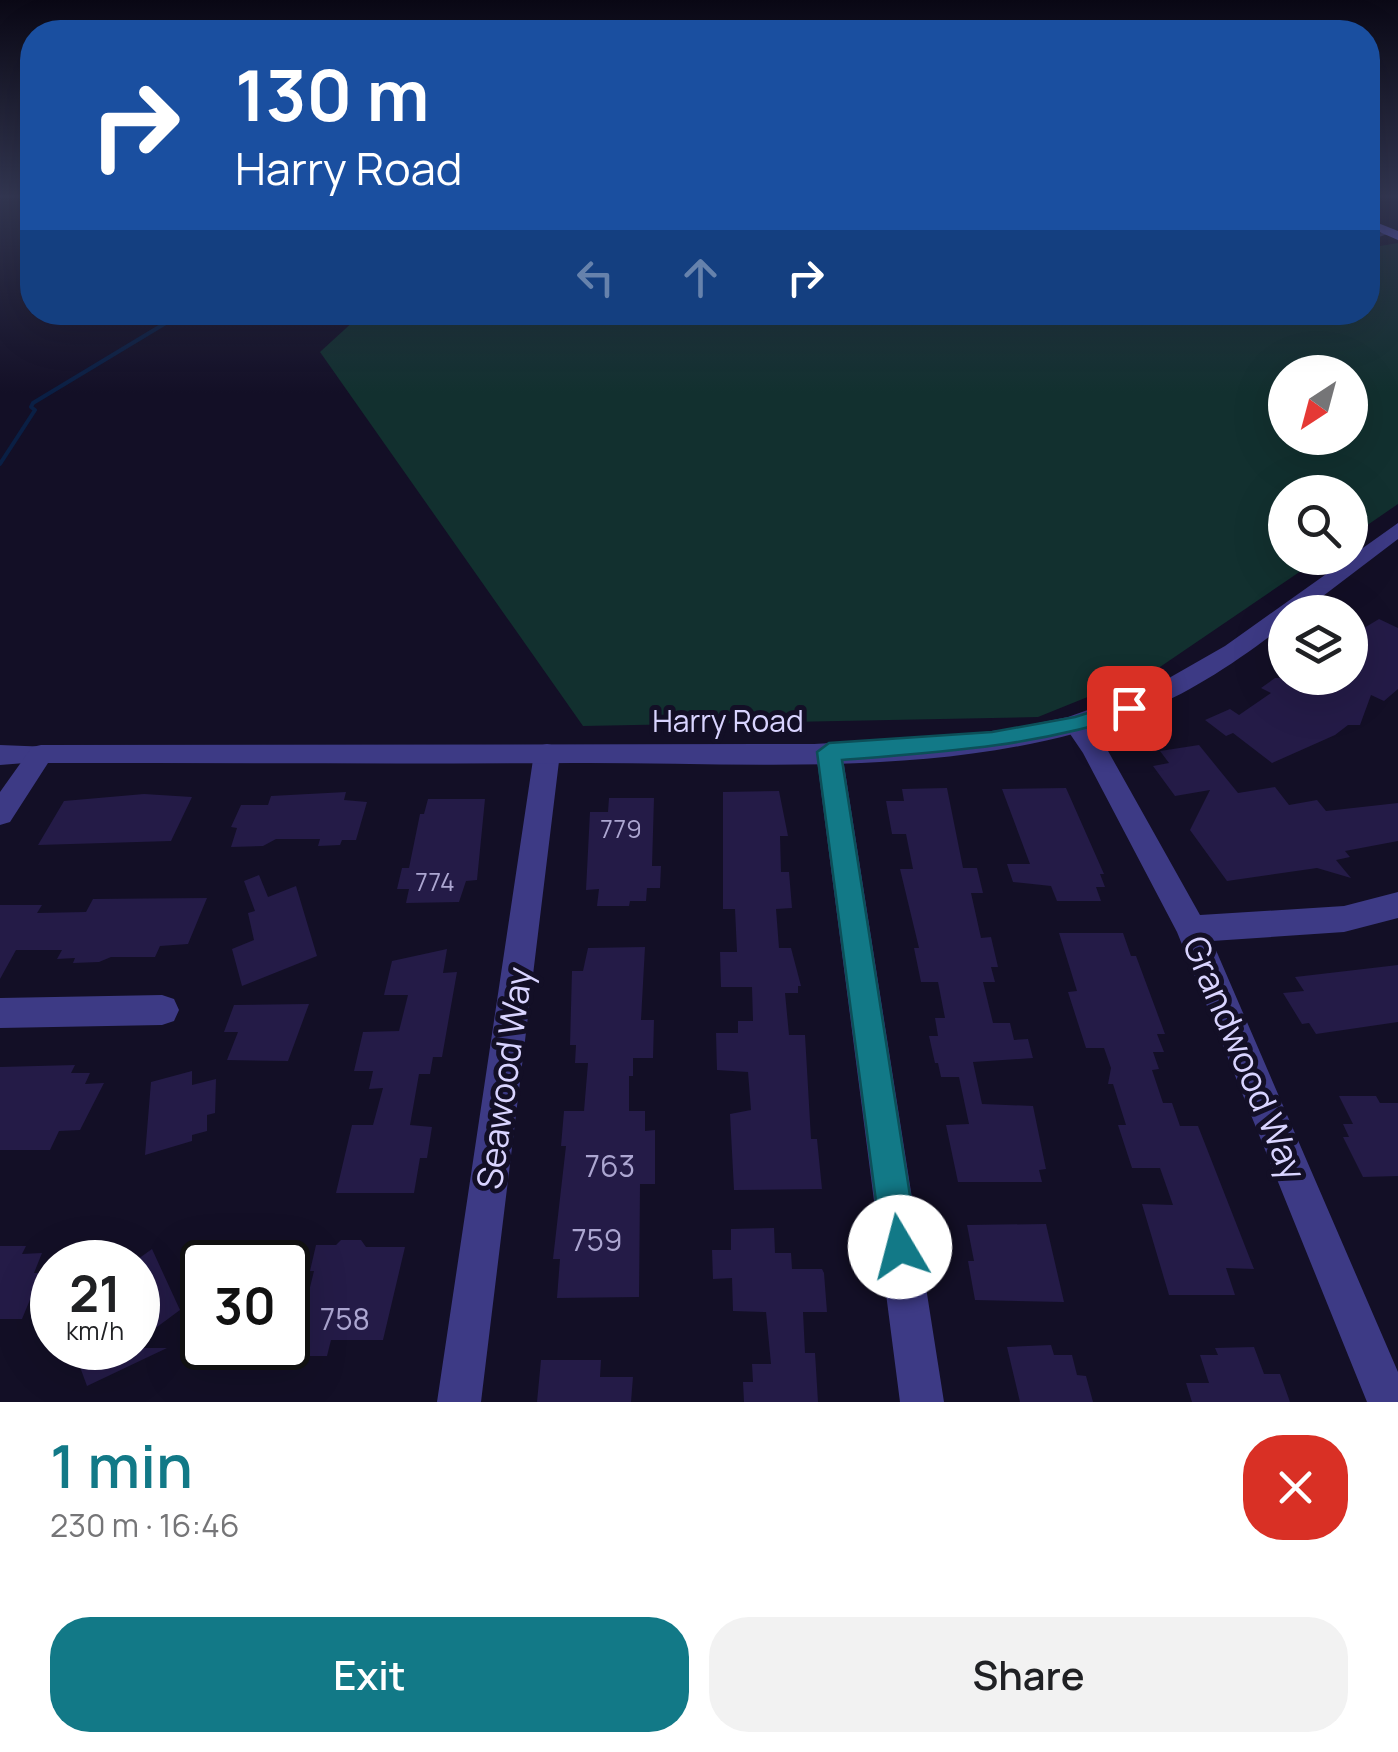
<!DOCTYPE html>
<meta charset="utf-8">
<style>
body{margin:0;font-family:Manrope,sans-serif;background:#f2f2f2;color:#202124;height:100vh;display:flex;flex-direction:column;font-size:38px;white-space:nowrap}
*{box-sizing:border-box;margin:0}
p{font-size:32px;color:#757577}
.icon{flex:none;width:55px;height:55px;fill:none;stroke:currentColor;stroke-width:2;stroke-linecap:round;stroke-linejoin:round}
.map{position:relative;height:1402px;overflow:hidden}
.sheet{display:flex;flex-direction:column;background:#fff;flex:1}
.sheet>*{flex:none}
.top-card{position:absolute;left:20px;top:20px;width:1360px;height:305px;border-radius:40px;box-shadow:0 10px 40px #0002;background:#1a4fa0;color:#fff;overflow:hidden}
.needle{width:65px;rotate:216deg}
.fabs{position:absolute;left:1268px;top:355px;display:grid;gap:20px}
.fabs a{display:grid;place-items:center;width:100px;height:100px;border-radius:50%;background:#fff;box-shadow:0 10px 40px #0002;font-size:50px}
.speed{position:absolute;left:30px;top:1240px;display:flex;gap:20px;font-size:50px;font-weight:700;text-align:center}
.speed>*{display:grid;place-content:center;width:130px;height:130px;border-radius:50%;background:#fff;box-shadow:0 10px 40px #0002;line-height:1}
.speed small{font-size:25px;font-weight:400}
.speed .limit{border:5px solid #111;border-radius:15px;background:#fff;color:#111}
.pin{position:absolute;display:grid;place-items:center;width:85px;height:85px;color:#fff;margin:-42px;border-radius:20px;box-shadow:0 5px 15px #0006}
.me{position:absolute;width:110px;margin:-55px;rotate:352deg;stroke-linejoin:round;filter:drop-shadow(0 0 8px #0008)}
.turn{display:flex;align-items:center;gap:35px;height:210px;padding:0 50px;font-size:45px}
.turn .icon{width:130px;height:130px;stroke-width:2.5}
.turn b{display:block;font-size:70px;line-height:85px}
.lanes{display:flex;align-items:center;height:95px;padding:0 50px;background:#0003;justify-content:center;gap:50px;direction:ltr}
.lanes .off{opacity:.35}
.round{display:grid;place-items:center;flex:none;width:105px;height:105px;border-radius:40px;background:#f2f2f2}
.headline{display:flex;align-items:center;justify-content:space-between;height:170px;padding:0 50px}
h1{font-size:60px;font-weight:600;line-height:75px;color:#127987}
.cta{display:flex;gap:20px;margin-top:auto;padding:20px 50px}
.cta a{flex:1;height:115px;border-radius:40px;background:#127987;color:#fff;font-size:40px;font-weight:600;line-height:115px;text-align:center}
.cta a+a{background:#f2f2f2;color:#202124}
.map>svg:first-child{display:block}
</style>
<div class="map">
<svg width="1398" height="1402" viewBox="0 0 1398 1402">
<rect width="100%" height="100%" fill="#130f26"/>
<path fill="#12302f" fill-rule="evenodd" d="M 1398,243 L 1398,504 L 1350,537 L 1350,492 L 1285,492 L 1285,558 L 1320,558 L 1157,669 L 1038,717 L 583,726 L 320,352 L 356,319 L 344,312 L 1133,312 L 1163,325 L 1199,313 L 1368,312 L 1368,248 ZM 1285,372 L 1350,372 L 1350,438 L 1285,438 Z"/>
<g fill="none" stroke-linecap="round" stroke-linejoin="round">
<path stroke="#0a1f44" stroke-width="4" d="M 0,464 L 35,410 L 31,407 L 33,403 L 184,312"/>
</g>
<path fill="#241b47" d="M 1379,619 L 1398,628 L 1398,689 L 1384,701 L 1371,695 L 1360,725 L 1348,725 L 1335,735 L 1272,763 L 1233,733 L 1226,736 L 1205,720 L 1230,709 L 1239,715 L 1271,693 L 1261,688 L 1275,678 L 1350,678 L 1350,621 L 1364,628 Z
M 1199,745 L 1238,793 L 1275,787 L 1289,805 L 1317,800 L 1326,811 L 1398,803 L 1398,841 L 1345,851 L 1350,857 L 1336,860 L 1351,878 L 1317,868 L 1227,881 L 1190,830 L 1210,790 L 1175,796 L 1153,766 L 1169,763 L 1160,751 Z
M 947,788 L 963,868 L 977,868 L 983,893 L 971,893 L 981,938 L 991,937 L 998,967 L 991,967 L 995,982 L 983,982 L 993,1023 L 1010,1023 L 1014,1040 L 1028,1039 L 1033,1058 L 973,1062 L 982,1104 L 1033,1106 L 1046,1169 L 1039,1170 L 1042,1182 L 958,1182 L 946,1125 L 969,1124 L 959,1077 L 941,1077 L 938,1063 L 935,1063 L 929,1036 L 938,1036 L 935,1018 L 945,1018 L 938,982 L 921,982 L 914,948 L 919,948 L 900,869 L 913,869 L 906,834 L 892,834 L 886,801 L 904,801 L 902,789 Z
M 1066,788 L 1104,874 L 1100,874 L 1105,887 L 1096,887 L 1101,901 L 1057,901 L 1051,886 L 1013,882 L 1007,864 L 1030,864 L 1002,789 Z
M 779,791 L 788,836 L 780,836 L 781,872 L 789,872 L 792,908 L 776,909 L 779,948 L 791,948 L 801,986 L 798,986 L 798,993 L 785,993 L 789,1035 L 805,1035 L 811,1139 L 817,1139 L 822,1189 L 734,1190 L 730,1114 L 751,1110 L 748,1072 L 717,1070 L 716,1033 L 738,1033 L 738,1021 L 753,1021 L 752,987 L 721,987 L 720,952 L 737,952 L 735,909 L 723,909 L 723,792 Z
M 346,792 L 344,800 L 367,802 L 356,840 L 342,840 L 340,845 L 318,846 L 320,839 L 276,839 L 263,846 L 231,847 L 237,828 L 231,827 L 241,805 L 268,805 L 271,796 Z
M 144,794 L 192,797 L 171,841 L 38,845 L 64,801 Z
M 609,798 L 654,798 L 652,866 L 661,866 L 660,888 L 647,888 L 646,901 L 630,901 L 629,906 L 597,906 L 599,889 L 586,890 L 590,812 L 608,812 Z
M 428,799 L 485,799 L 477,880 L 466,881 L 459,902 L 406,903 L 409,889 L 397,889 L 402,868 L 409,868 L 420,814 L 424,814 Z
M 259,875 L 268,897 L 296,886 L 317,956 L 242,986 L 232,949 L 254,940 L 248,913 L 255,911 L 244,881 Z
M 207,898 L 188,944 L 160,946 L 155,957 L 111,957 L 99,962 L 73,963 L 75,958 L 57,959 L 62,950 L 16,950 L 0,979 L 0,905 L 42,905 L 37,913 L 86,912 L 93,899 Z
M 1059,933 L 1123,933 L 1131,956 L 1136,956 L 1165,1034 L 1157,1034 L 1164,1052 L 1153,1052 L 1159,1069 L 1152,1070 L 1163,1103 L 1172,1103 L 1180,1126 L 1198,1126 L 1254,1269 L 1226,1268 L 1235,1295 L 1169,1295 L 1142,1204 L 1173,1205 L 1160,1168 L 1132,1168 L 1118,1125 L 1126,1125 L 1113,1084 L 1108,1084 L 1111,1068 L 1104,1048 L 1086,1048 L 1068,992 L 1077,991 Z
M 645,947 L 641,1020 L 654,1020 L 653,1058 L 633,1058 L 633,1076 L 629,1076 L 629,1111 L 645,1111 L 645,1131 L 655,1130 L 655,1184 L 640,1184 L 639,1297 L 557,1298 L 560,1259 L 553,1259 L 566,1146 L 561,1146 L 564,1111 L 584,1111 L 588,1063 L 575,1063 L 576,1045 L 570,1045 L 572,971 L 583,971 L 588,948 Z
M 447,949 L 443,973 L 457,972 L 442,1057 L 433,1057 L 430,1074 L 419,1074 L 410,1125 L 432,1127 L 427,1158 L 420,1158 L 414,1193 L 336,1193 L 352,1125 L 373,1125 L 383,1088 L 369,1089 L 373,1071 L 354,1071 L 363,1032 L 399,1031 L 408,995 L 384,995 L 392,961 Z
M 1398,965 L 1398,1022 L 1316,1034 L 1309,1023 L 1302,1024 L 1283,993 L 1304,991 L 1295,977 Z
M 309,1004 L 288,1061 L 227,1060 L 238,1032 L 224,1032 L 234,1005 Z
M 75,1065 L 71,1073 L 90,1073 L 85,1084 L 104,1083 L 80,1130 L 59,1131 L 50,1150 L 0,1150 L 0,1067 Z
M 192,1071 L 192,1085 L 216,1079 L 215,1113 L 207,1115 L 207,1131 L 192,1135 L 192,1141 L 145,1155 L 151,1082 Z
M 1339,1096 L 1376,1096 L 1380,1103 L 1398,1103 L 1398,1176 L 1363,1177 L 1343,1137 L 1349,1137 L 1343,1124 L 1353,1124 Z
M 1046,1224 L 1064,1302 L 975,1300 L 968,1261 L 974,1261 L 967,1225 Z
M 774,1228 L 775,1253 L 791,1253 L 792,1269 L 822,1269 L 824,1273 L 827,1312 L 803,1312 L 805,1353 L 815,1353 L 818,1402 L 744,1402 L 743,1382 L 753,1382 L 752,1364 L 771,1364 L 766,1312 L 733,1311 L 732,1278 L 713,1279 L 712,1250 L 731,1250 L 731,1229 Z
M 341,1240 L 361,1240 L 366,1247 L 405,1247 L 383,1340 L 331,1340 L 327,1356 L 293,1356 L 314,1271 L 310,1271 L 316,1245 L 336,1245 Z
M 0,1246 L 26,1246 L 22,1254 L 42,1253 L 34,1273 L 41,1273 L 22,1319 L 0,1319 Z
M 152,1249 L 180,1310 L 138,1341 L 138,1259 Z
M 1051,1345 L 1054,1355 L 1072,1355 L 1077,1375 L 1086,1376 L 1093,1402 L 1020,1402 L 1007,1347 Z
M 1254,1347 L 1264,1374 L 1280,1374 L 1290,1402 L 1192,1402 L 1186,1383 L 1209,1383 L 1200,1355 L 1218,1355 L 1215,1348 Z
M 73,1348 L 167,1348 L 87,1386 Z
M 541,1360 L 601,1360 L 600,1377 L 633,1377 L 631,1402 L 537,1402 Z"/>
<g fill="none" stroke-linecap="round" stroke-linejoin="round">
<path fill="#3d3a85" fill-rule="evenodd" d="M 1388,231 L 1393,232 L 1368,241 L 1368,237 Z"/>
<path fill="#3d3a85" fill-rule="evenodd" d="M 1077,716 L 1086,719 L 1103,742 L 1200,915 L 1344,906 L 1398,892 L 1398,918 L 1344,932 L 1212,941 L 1398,1372 L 1398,1402 L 1367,1402 L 1177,932 L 1083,753 L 1064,725 L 1068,719 Z
M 829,743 L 838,745 L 842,752 L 944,1402 L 900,1402 L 816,752 L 820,745 Z
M 547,744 L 556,746 L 560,753 L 481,1402 L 437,1402 L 534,753 L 538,746 Z
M 0,745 L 50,747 L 54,754 L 50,761 L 0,765 Z
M 162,995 L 174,999 L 179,1010 L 174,1021 L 162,1025 L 0,1028 L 0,998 Z"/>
<path fill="#3d3a85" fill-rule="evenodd" d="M 1398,523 L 1398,539 L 1302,612 L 1285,612 L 1285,625 C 1239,660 1190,694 1136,714 C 957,781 758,762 572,763 C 397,764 223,763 48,763 L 10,822 L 0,825 L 0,792 L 32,747 L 41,745 L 814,744 L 944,737 L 1008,729 L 1068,717 L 1155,686 L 1225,646 Z"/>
<path fill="#6f6bff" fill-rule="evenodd" d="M 1368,219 L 1398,231 L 1398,240 L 1368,227 Z"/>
</g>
<linearGradient id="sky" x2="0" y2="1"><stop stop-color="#0a0815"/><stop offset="0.5" stop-color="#333752"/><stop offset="1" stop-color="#333752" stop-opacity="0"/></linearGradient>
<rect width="1398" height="393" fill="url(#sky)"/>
<path fill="#127987" stroke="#0c4f58" stroke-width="2.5" d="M 1129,700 L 1137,702 L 1141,708 L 1137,713 C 1038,746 946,752 842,760 L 918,1247 L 912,1260 L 900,1265 L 887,1260 L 882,1247 L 817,752 L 829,743 L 992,732 L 1075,717 Z"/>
<g text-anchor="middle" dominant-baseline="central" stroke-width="10" stroke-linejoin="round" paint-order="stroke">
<g font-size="25" fill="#aca6d1">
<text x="621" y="828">779</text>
<text x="435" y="881">774</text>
</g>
<g font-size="30" fill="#d9d4ff" stroke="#130f26">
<text x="728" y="720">Harry Road</text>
</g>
<g font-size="30" fill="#aca6d1">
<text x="610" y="1165">763</text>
<text x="597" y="1239">759</text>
<text x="345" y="1318">758</text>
</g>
<g font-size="35" fill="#d9d4ff" stroke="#130f26">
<text transform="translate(1245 1058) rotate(67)">Grandwood Way</text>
<text transform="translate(504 1078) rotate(-82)">Seawood Way</text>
</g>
</g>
</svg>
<div class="fabs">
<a><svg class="needle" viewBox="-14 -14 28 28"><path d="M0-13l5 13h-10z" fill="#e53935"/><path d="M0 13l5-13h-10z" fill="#757577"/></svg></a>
<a><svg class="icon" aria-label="search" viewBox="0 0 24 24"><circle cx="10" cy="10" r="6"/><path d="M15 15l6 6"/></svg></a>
<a><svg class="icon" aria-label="layers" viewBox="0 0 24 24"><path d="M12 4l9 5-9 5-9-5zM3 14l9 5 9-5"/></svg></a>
</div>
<div class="speed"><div>21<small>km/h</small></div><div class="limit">30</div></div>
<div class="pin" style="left:1129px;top:708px;background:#d93025"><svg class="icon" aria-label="arrive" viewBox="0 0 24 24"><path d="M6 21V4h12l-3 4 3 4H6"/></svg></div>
<svg class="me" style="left:900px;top:1247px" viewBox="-20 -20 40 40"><circle r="19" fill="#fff"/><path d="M0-13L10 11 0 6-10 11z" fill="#127987"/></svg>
<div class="top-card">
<div class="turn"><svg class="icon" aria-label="right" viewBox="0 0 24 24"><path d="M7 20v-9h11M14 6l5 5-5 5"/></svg><div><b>130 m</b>Harry Road</div></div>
<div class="lanes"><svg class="icon off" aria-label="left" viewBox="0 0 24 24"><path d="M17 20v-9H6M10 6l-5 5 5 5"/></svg><svg class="icon off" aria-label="ahead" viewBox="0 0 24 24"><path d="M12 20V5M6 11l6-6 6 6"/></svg><svg class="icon" aria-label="right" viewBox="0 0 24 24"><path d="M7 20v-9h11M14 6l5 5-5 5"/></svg></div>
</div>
</div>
<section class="sheet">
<div class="headline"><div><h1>1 min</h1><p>230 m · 16:46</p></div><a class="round" style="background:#d93025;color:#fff"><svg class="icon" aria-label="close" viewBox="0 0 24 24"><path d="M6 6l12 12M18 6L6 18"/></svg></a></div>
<div class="cta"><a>Exit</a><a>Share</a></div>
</section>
